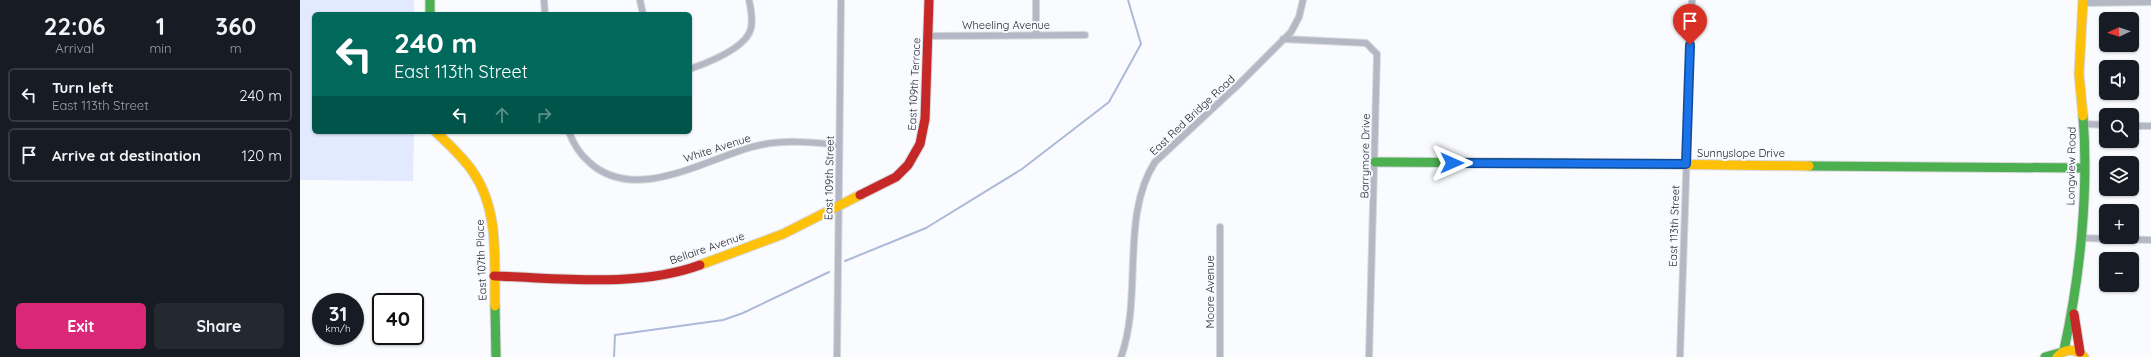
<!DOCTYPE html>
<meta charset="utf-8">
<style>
body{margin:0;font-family:Quicksand,sans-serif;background:#242831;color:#f1f3f6;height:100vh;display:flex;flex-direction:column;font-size:15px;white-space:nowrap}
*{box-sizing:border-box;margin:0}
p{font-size:13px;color:#9ea1a6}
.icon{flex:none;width:22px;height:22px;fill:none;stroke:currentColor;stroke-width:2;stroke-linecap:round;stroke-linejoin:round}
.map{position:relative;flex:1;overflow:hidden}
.drawer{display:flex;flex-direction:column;background:#171b24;width:300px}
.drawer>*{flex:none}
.guide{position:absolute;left:12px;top:12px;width:380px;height:122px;border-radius:6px;box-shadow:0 1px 3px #0004;background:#00695c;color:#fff;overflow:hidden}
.needle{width:26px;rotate:267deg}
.buttons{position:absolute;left:1799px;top:12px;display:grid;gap:8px}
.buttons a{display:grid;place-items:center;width:40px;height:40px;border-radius:6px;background:#171b24;box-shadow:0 1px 3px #0004;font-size:20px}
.speed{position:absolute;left:12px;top:293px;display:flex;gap:8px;font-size:20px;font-weight:700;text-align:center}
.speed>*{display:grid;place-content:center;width:52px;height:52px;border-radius:50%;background:#171b24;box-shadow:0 1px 3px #0004;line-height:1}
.speed small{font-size:10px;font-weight:400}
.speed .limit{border:2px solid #111;border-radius:6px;background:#fff;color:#111}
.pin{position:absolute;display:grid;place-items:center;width:34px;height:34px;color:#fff;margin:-41px -17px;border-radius:50% 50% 50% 0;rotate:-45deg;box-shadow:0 0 4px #0007}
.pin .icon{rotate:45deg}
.me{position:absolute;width:44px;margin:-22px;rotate:90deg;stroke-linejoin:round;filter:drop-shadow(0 0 3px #0008)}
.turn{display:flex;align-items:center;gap:14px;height:84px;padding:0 16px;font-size:18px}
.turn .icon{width:52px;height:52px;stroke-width:2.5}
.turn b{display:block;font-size:28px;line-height:34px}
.lanes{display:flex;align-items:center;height:38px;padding:0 16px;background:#0003;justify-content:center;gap:20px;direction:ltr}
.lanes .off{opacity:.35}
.eta{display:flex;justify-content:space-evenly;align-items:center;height:68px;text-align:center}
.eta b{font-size:24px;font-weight:700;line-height:28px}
.button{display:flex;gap:8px;margin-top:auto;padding:8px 16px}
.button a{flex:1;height:46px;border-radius:6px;background:#db2777;color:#fff;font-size:16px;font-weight:700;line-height:46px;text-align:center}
.button a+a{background:#242831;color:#f1f3f6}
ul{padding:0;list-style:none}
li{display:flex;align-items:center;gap:12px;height:54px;margin:0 8px 6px;padding:0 8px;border:2px solid #363941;border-radius:6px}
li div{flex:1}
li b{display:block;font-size:15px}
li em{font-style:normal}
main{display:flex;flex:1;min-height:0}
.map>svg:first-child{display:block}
</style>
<main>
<section class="drawer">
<div class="eta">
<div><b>22:06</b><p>Arrival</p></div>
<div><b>1</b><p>min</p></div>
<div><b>360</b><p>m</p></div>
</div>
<ul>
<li><svg class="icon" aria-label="left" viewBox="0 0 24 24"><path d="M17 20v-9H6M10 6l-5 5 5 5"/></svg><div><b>Turn left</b><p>East 113th Street</p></div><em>240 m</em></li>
<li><svg class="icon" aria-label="arrive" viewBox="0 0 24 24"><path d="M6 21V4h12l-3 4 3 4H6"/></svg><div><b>Arrive at destination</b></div><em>120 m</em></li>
</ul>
<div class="button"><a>Exit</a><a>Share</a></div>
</section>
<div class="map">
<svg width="1851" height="357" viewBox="0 0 1851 357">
<rect width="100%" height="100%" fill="#f9fbfe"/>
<path fill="#e2eaff" d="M 0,0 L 114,0 L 114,14 L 14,14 L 14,132 L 114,132 L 113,181 L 0,180 Z"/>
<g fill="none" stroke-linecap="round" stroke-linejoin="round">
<path stroke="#adb9d8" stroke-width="2" d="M 545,261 L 626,228 L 722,169 L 809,102 L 841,44 L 828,0
M 314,357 L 315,335 L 423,320 L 443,313 L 529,272"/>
<defs>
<path id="street" d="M 244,0 L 245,14
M 340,0 L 343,14
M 736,0 L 736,35
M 1783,3 L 1851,2
M 628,36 L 785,35
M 983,39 L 1066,43 L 1077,54 L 1069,357
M 390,69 C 407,63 447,48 451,28 C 453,19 451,9 449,0
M 1784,124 L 1806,125
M 1832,126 L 1851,126
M 269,132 C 273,143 281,155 289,162 C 334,204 404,160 452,147 C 481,139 510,142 539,145
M 1781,238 L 1851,240
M 537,357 L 541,0
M 821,357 C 843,297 820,216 855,162 L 940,83 L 991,32 L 999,17 L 1003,0
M 920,357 L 920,227
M 1380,357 L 1392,0"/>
<path id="fast" d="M 130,0 L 130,14
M 1075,162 L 1352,164
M 1509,166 L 1784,168
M 195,306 L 196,357
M 1764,350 C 1780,277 1789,191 1783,116
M 1745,357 L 1759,353"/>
<path id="slow" d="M 1783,116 L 1779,74 L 1783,0
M 136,132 C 149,145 163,157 173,172 C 200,211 194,261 195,306
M 1352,164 L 1509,166
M 400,265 L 483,234 L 560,195
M 1757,357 C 1765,348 1776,348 1784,357"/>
<path id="jam" d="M 560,195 L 596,177 L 608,165 L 620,144 L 625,119 L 629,0
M 194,276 C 260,278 337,288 400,265
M 1774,314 L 1780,352"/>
</defs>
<use href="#street" stroke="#d6d8db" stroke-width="8"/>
<use href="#fast" stroke="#d6d8db" stroke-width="11"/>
<use href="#slow" stroke="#d6d8db" stroke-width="11"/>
<use href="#jam" stroke="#d6d8db" stroke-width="11"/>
<use href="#street" stroke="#b3b8c4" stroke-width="6"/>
<use href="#fast" stroke="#4caf50" stroke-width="9"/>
<use href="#slow" stroke="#ffc107" stroke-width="9"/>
<use href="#jam" stroke="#c62828" stroke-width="9"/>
</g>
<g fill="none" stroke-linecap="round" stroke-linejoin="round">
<defs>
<path id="route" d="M 1152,163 L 1386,164 L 1390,45"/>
</defs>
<use href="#route" stroke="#114b97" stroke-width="10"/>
<use href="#route" stroke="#1a73e8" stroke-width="7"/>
</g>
<g text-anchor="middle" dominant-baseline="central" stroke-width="4" stroke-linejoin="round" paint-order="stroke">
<g font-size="11" fill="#1c2028" stroke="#f8faff">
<text x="706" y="25">Wheeling Avenue</text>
<text transform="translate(614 84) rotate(-87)">East 109th Terrace</text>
<text transform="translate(892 115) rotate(-43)">East Red Bridge Road</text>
<text transform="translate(417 148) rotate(-18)">White Avenue</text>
<text x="1441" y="153">Sunnyslope Drive</text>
<text transform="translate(1065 156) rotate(-89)">Barrymore Drive</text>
<text transform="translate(1771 166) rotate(-89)">Longview Road</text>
<text transform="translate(529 178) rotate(-89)">East 109th Street</text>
<text transform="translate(1374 226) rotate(-88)">East 113th Street</text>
<text transform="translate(407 248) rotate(-19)">Bellaire Avenue</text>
<text transform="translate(181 260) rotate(-92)">East 107th Place</text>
<text transform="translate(910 292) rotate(-90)">Moore Avenue</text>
</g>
</g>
</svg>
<div class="buttons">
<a><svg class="needle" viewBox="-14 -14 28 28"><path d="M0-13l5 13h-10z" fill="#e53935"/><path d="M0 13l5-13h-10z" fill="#9ea1a6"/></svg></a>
<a><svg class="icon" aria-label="sound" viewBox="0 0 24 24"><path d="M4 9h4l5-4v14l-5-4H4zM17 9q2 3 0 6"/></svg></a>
<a><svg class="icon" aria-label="search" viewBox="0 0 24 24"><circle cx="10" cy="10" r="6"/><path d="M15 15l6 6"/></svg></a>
<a><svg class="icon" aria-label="layers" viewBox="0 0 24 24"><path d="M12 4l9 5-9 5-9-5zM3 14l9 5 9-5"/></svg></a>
<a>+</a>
<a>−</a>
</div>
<div class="speed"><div>31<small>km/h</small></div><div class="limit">40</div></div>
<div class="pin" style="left:1390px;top:45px;background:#d93025"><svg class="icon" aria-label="arrive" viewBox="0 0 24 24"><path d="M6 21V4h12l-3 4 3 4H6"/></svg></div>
<svg class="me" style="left:1152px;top:163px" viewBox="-20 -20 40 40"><path d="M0-17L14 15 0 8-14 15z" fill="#1a73e8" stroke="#fff" stroke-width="4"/></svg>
<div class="guide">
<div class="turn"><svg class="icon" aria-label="left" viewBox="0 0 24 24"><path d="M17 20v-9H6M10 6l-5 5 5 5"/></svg><div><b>240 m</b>East 113th Street</div></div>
<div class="lanes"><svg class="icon" aria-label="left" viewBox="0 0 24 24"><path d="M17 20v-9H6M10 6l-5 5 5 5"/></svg><svg class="icon off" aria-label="ahead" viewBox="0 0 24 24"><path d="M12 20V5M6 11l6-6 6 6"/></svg><svg class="icon off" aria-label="right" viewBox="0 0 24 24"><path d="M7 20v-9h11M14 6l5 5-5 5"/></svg></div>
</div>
</div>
</main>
